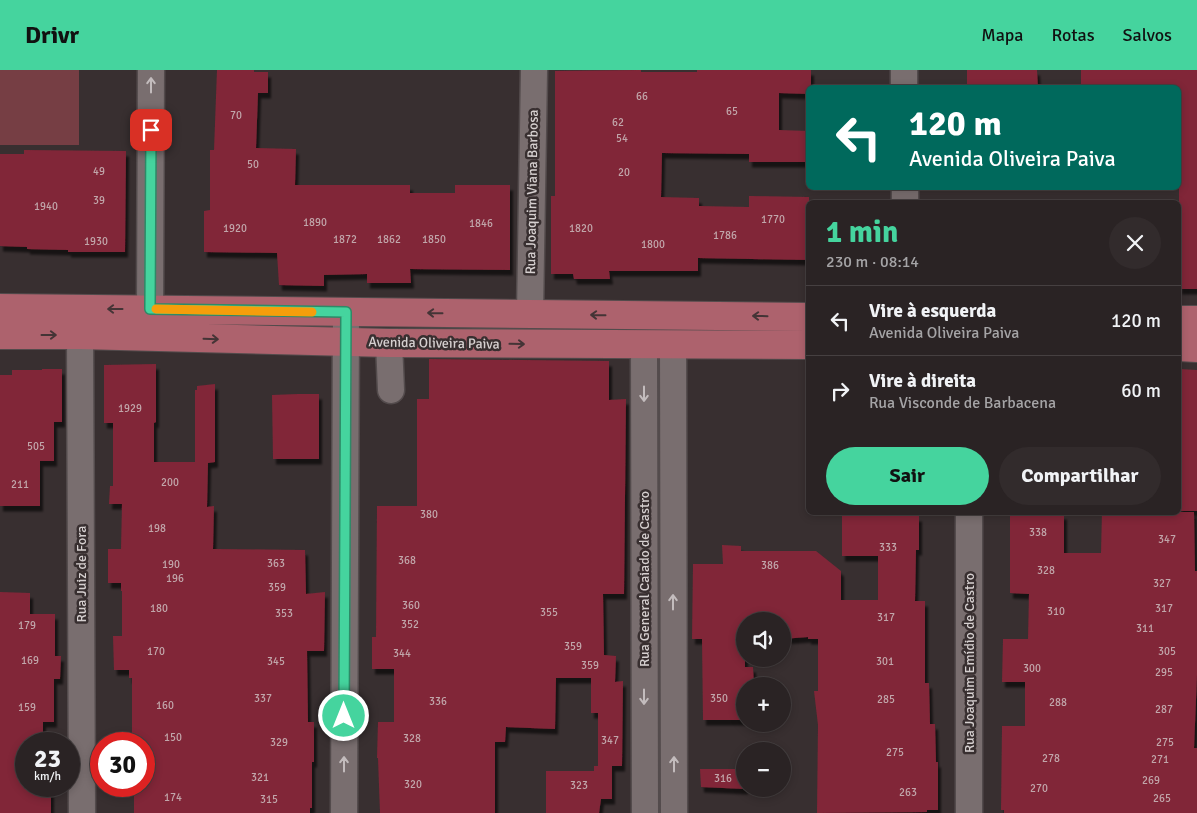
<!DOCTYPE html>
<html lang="pt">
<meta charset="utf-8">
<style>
body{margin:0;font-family:Signika,sans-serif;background:#322b2c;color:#f1f3f6;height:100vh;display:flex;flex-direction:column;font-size:19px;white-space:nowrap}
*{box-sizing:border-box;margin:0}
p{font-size:16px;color:#a5a4a6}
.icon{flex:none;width:28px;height:28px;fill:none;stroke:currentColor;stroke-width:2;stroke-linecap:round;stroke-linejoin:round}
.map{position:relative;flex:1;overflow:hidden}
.sheet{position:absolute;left:806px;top:130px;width:375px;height:315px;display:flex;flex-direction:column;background:#2a2324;border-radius:8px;box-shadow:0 2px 8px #0003,0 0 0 1px #464041}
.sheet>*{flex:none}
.guide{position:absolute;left:806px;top:15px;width:375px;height:105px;border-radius:8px;box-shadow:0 2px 8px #0003,0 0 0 1px #464041;background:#00695c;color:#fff;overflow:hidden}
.tools{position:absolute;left:736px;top:542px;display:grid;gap:10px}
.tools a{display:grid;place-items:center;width:55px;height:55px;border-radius:50%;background:#2a2324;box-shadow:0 2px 8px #0003,0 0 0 1px #464041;font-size:25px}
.speed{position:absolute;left:15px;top:662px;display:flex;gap:10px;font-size:25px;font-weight:700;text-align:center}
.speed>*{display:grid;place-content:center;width:65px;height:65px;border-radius:50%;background:#2a2324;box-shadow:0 2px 8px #0003,0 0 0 1px #464041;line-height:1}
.speed small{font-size:12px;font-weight:400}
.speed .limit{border:8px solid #d22;background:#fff;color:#111}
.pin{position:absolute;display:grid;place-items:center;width:42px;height:42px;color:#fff;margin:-21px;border-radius:10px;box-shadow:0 2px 8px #0006}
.me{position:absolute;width:55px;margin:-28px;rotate:0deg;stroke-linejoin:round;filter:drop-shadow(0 0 4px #0008)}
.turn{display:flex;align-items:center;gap:18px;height:105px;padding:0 20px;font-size:22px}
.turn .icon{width:65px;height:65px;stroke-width:2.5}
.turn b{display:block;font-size:35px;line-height:42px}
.round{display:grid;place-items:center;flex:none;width:52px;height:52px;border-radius:26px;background:#322b2c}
.overview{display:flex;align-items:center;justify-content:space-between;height:85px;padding:0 20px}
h1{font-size:30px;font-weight:700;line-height:38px;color:#45d49e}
.primary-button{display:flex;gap:10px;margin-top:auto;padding:10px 20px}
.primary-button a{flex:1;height:58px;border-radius:30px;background:#45d49e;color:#111;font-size:20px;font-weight:700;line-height:58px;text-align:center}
.primary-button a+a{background:#322b2c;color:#f1f3f6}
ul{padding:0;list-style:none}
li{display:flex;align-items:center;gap:15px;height:70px;padding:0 20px;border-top:1px solid #464041}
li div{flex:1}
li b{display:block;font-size:19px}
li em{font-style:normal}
header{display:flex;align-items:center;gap:30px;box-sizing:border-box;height:70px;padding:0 25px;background:#45d49e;color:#111}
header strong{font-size:24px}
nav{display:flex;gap:28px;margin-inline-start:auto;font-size:18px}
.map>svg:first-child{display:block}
</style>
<header>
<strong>Drivr</strong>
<nav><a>Mapa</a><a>Rotas</a><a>Salvos</a></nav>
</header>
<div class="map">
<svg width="1197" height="743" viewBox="0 0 1197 743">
<defs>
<filter id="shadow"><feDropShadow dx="3" dy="5.5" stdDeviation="1" flood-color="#0009"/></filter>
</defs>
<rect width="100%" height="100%" fill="#382f30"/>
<path fill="#763e44" d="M 0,0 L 79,0 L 79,75 L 0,75 Z"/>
<path fill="#812637" filter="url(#shadow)" d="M 217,0 L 254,0 L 254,2 L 268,2 L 268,23 L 258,23 L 256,78 L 296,79 L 295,115 L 410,115 L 410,123 L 455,123 L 455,115 L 510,115 L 510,200 L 410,199 L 411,213 L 367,213 L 367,204 L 324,205 L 324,216 L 279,215 L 277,183 L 204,182 L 204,141 L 210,140 L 210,80 L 214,80 Z
M 641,0 L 641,2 L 697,2 L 697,0 L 811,0 L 811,18 L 809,18 L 809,24 L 779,23 L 779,60 L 809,61 L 809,92 L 749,92 L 749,84 L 662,83 L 661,127 L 699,128 L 699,136 L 749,137 L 749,126 L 809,127 L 809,190 L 698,188 L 698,201 L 609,201 L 610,209 L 574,209 L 573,204 L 551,204 L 551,126 L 555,126 L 555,1 Z
M 967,0 L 1037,0 L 1038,18 L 967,18 Z
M 1081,0 L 1197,0 L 1197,219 L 1179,219 L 1179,18 L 1081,18 Z
M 24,80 L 126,81 L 125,182 L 68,182 L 68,180 L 27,179 L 27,177 L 0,176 L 0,84 L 24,84 Z
M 429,289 L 609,291 L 609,330 L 626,329 L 624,524 L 603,524 L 604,585 L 616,586 L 615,612 L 623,611 L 622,696 L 612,696 L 612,729 L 601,729 L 599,743 L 546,743 L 546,701 L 594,701 L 594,696 L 603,696 L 598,696 L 598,643 L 591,643 L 591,608 L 556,608 L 555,659 L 506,657 L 505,672 L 495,672 L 495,743 L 380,743 L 378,688 L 377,688 L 378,652 L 394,652 L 394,599 L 372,599 L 372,567 L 376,567 L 377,436 L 417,436 L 417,329 L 429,329 Z
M 156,294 L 156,352 L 154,353 L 154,392 L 195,392 L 195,320 L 197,320 L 197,316 L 215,314 L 215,392 L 208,393 L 207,437 L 214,436 L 213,479 L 305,480 L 306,524 L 325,522 L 324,581 L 307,581 L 308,652 L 314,652 L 314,692 L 312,692 L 312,738 L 310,738 L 310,743 L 134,743 L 134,716 L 144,716 L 144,674 L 132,674 L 132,608 L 129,608 L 129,600 L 114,600 L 113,566 L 122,566 L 122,521 L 121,521 L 121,513 L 108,513 L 108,479 L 121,479 L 122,434 L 109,434 L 110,416 L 113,416 L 113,353 L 104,353 L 104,295 Z
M 42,299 L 62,299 L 62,352 L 54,352 L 54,391 L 40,391 L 40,436 L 0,436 L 0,305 L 12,305 L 12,300 L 42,300 Z
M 1179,299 L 1197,300 L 1197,441 L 1179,441 Z
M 298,324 L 319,324 L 319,389 L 273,389 L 272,325 Z
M 1102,442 L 1194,442 L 1195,501 L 1197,501 L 1197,605 L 1194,678 L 1197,678 L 1197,743 L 1004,743 L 1004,740 L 1001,740 L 1002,656 L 1025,656 L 1025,612 L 1002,612 L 1003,569 L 1028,569 L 1029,524 L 1010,523 L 1010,443 L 1064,444 L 1064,483 L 1101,483 Z
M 842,446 L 919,446 L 919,480 L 916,480 L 915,531 L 925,531 L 925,613 L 929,613 L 930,654 L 935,654 L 936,692 L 938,692 L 938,740 L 927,740 L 927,742 L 817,743 L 818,655 L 814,621 L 818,621 L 818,569 L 808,569 L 808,567 L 782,569 L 782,551 L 745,551 L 745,597 L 753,597 L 754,616 L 745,616 L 745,650 L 703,650 L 702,569 L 692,569 L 693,494 L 723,494 L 722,475 L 741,476 L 741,481 L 816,481 L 841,501 L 841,530 L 878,530 L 878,486 L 842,486 Z
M 0,522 L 30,523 L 30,544 L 55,544 L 55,586 L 61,586 L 60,609 L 54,609 L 54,652 L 43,652 L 43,674 L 26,674 L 26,716 L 46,716 L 46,718 L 51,718 L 51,743 L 0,743 Z
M 700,699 L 745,699 L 745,719 L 701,717 Z"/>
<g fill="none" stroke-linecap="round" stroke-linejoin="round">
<defs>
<path id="minor" d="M 904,0 L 904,18
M 905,118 L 905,132
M 150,239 L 151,0
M 530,244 L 534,0
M 80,265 L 82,743
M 389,273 L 391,320
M 644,275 L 645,743
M 673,276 L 674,743
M 344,743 L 346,242
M 969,743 L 969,442"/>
<path id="major" d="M 0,238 L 809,247
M 1179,250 L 1197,250
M 0,265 L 80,265 L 389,273 L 809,275
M 1179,277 L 1197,278"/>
</defs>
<use href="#minor" stroke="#534b4c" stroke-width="29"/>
<use href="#major" stroke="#534b4c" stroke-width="30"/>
<use href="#minor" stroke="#796e6f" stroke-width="26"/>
<use href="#major" stroke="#ad626d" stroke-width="28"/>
</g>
<defs><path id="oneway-shaft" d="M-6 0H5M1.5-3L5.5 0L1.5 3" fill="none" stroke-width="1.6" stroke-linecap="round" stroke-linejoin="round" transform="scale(1.25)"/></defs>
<g stroke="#c3bcbd">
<use href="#oneway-shaft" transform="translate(151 15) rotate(-90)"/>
<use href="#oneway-shaft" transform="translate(644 324) rotate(90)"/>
<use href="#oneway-shaft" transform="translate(673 532) rotate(-90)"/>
<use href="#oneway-shaft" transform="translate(644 627) rotate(90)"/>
<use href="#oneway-shaft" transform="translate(344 694) rotate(-90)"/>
<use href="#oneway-shaft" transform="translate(674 694) rotate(-90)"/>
</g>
<g stroke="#443436">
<use href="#oneway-shaft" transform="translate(115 239) rotate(-180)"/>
<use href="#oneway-shaft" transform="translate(435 243) rotate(-179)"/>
<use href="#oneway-shaft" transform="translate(598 245) rotate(-179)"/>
<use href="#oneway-shaft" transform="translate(760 246) rotate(-179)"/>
<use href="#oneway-shaft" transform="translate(49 265)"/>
<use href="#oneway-shaft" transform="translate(211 269) rotate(2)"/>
<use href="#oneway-shaft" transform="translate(517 274) rotate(1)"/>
</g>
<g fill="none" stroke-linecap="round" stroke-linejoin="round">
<defs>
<path id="route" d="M 151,60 L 150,239 L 346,242 L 344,646"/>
</defs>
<use href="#route" stroke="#2d8a67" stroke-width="12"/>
<use href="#route" stroke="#45d49e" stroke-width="9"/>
<path stroke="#f59e0b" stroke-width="9" d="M 156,239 L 312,242"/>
</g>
<g text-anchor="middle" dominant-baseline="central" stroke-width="5" stroke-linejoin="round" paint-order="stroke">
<g font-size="11" fill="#c1a6aa">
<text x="642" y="26">66</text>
<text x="732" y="41">65</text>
<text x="236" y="45">70</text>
<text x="618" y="52">62</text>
<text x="622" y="68">54</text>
<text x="253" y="94">50</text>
<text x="99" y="101">49</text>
<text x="624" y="102">20</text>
<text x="99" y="130">39</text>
<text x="46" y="136">1940</text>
<text x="773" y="149">1770</text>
<text x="315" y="152">1890</text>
<text x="481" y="153">1846</text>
<text x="235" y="158">1920</text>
<text x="581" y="158">1820</text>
<text x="725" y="165">1786</text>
<text x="345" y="169">1872</text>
<text x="389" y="169">1862</text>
<text x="434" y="169">1850</text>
<text x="96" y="171">1930</text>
<text x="653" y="174">1800</text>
<text x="130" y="338">1929</text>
<text x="36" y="376">505</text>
<text x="170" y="412">200</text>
<text x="20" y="414">211</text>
<text x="429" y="444">380</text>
<text x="157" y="458">198</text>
<text x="1038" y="462">338</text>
<text x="1167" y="469">347</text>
<text x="888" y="477">333</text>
<text x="407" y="490">368</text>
<text x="276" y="493">363</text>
<text x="171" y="494">190</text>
<text x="770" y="495">386</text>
<text x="1046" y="500">328</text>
<text x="175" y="508">196</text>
<text x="1162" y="513">327</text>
<text x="277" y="517">359</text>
<text x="411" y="535">360</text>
<text x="159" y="538">180</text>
<text x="1164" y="538">317</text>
<text x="1056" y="541">310</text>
<text x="549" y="542">355</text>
<text x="284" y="543">353</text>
<text x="886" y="547">317</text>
<text x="410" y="554">352</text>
<text x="27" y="555">179</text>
<text x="1145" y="558">311</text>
<text x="573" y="576">359</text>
<text x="156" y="581">170</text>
<text x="1167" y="581">305</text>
<text x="402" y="583">344</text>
<text x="30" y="590">169</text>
<text x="276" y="591">345</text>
<text x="885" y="591">301</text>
<text x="590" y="595">359</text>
<text x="1032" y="598">300</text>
<text x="1164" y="602">295</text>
<text x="263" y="628">337</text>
<text x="719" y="628">350</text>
<text x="886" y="629">285</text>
<text x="438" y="631">336</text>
<text x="1058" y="632">288</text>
<text x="165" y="635">160</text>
<text x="27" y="637">159</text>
<text x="1164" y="639">287</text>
<text x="173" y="667">150</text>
<text x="412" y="668">328</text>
<text x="610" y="670">347</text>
<text x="279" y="672">329</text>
<text x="1165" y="672">275</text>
<text x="895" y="682">275</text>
<text x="1051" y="688">278</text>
<text x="1160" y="689">271</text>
<text x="260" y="707">321</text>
<text x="723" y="708">316</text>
<text x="1151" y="710">269</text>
<text x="413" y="714">320</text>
<text x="579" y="715">323</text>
<text x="1039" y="718">270</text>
<text x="908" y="722">263</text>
<text x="173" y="727">174</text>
<text x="1162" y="728">265</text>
<text x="269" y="729">315</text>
</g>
<g font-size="14" fill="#d6d0d0" stroke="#382f30">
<text transform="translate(532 122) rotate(-89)">Rua Joaquim Viana Barbosa</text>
<text transform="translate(434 273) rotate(1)">Avenida Oliveira Paiva</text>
<text transform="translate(81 504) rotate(-90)">Rua Juiz de Fora</text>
<text transform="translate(644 509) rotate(-90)">Rua General Caiado de Castro</text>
<text transform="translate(969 593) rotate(-90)">Rua Joaquim Emídio de Castro</text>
</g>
</g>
</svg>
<div class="tools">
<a><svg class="icon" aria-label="sound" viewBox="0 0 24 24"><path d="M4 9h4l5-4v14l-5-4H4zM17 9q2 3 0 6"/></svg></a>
<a>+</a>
<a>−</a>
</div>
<div class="speed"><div>23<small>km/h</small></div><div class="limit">30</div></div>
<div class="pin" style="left:151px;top:60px;background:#d93025"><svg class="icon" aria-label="arrive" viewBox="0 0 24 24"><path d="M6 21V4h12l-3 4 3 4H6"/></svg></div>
<svg class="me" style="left:344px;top:646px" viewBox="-20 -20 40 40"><circle r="17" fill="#45d49e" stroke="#fff" stroke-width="3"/><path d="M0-11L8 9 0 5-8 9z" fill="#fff"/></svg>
<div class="guide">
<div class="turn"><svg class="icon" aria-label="left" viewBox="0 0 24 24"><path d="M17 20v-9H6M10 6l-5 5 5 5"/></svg><div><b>120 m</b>Avenida Oliveira Paiva</div></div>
</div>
<section class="sheet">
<div class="overview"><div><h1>1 min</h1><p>230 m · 08:14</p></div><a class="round"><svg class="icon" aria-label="close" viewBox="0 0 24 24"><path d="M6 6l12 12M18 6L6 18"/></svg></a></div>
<ul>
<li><svg class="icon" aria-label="left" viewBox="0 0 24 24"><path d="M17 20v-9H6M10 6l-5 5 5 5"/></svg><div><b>Vire à esquerda</b><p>Avenida Oliveira Paiva</p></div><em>120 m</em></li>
<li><svg class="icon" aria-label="right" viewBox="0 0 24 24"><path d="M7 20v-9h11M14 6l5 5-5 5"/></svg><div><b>Vire à direita</b><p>Rua Visconde de Barbacena</p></div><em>60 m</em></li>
</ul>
<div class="primary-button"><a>Sair</a><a>Compartilhar</a></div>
</section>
</div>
